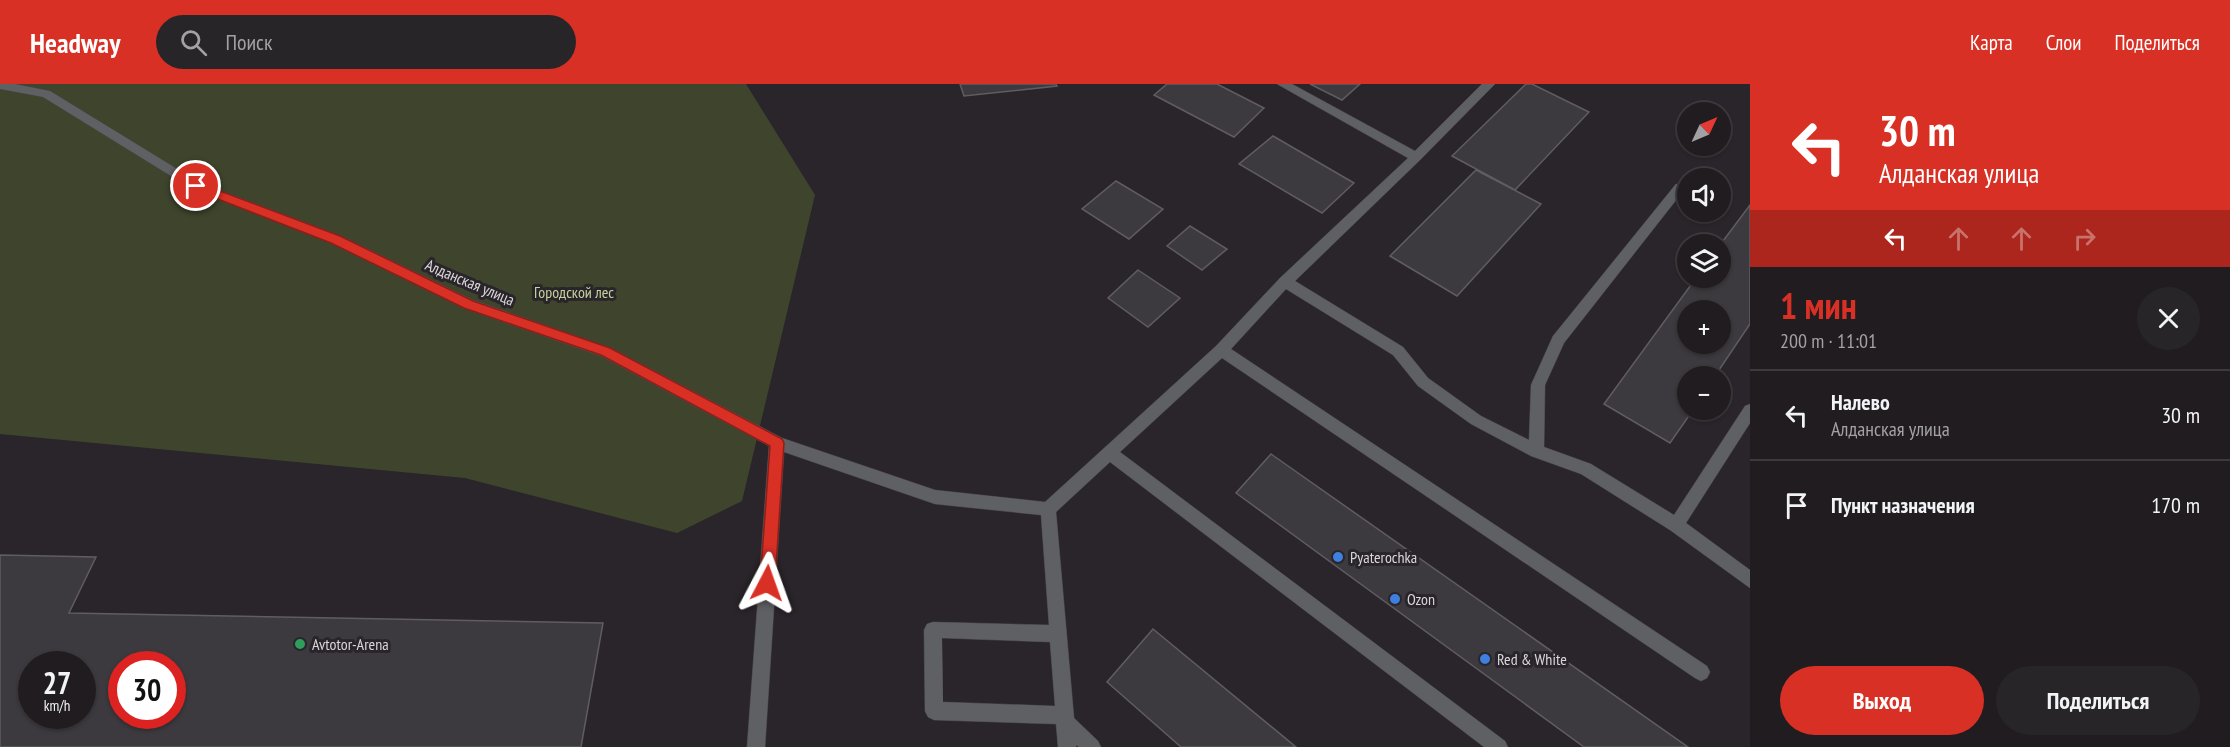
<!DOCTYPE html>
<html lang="ru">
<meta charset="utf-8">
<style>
body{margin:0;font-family:"PT Sans Narrow",sans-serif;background:#282529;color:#f1f3f6;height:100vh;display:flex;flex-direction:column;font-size:22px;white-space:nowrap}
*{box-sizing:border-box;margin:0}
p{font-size:20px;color:#a2a1a5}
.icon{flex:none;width:33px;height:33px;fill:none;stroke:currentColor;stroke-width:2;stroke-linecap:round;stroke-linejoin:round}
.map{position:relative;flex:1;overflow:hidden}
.panel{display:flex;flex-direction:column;background:#201c20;width:480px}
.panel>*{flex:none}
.top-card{background:#d93025;color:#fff;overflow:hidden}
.needle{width:39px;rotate:46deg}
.fabs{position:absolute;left:1677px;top:18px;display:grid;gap:12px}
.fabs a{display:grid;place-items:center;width:54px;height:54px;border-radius:50%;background:#201c20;box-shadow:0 2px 4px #0004,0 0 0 2px #3d3a3e;font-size:30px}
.speed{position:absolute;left:18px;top:567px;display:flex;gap:12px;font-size:30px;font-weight:700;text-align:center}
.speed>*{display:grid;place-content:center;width:78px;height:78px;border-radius:50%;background:#201c20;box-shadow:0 2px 4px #0004,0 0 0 2px #3d3a3e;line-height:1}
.speed small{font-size:15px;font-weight:400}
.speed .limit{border:9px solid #d22;background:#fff;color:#111}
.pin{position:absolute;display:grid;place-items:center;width:51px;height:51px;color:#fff;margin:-26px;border:3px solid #fff;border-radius:50%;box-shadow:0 2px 6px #0007}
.me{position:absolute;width:66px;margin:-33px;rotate:4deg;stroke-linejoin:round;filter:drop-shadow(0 0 4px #0008)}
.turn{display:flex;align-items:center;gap:21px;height:126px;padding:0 30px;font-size:27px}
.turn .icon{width:78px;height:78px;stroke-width:2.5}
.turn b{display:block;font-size:42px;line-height:51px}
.lanes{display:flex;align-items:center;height:57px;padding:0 30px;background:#0003;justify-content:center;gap:30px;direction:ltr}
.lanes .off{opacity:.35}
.round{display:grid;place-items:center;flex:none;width:63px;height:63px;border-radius:32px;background:#282529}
.overview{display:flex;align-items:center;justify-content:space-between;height:102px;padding:0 30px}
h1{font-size:36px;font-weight:600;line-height:45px;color:#d93025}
.action{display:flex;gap:12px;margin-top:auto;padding:12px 30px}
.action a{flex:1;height:69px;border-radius:36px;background:#d93025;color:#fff;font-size:24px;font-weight:600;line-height:69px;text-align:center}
.action a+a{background:#282529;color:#f1f3f6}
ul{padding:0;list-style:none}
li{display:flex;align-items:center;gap:18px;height:90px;padding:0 30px;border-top:2px solid #3d3a3e}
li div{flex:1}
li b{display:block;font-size:22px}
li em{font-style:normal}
header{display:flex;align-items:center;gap:36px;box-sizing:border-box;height:84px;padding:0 30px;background:#d93025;color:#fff}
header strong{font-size:28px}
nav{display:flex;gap:33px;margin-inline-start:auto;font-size:21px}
.search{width:420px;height:54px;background:#282529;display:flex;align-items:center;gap:15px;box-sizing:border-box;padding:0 21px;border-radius:33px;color:#a2a1a5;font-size:22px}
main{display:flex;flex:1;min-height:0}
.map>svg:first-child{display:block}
</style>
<header>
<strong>Headway</strong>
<div class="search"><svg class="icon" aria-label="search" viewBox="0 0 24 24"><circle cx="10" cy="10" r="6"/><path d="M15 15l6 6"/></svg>Поиск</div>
<nav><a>Карта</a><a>Слои</a><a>Поделиться</a></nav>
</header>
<main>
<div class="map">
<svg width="1750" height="663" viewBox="0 0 1750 663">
<rect width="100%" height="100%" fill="#2a252a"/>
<path fill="#3f452d" d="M 0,0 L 746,0 L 815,111 L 742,417 L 677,449 L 465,394 L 0,350 Z"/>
<path fill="#3d3a3f" stroke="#605c62" stroke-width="1.5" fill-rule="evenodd" d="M 960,0 L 1056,0 L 1057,2 L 964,12 Z
M 1167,0 L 1217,0 L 1264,24 L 1234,53 L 1154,11 Z
M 1310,0 L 1360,0 L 1342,16 Z
M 1526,0 L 1532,0 L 1589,28 L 1515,106 L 1452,72 Z
M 1273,52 L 1354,99 L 1322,129 L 1239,80 Z
M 1476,86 L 1541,120 L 1457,212 L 1390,172 Z
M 1116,97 L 1163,125 L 1129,155 L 1082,125 Z
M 1750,121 L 1750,240 L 1715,292 L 1688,292 L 1688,326 L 1693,326 L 1670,359 L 1604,320 L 1696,194 L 1720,194 L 1720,161 ZM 1688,226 L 1720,226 L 1720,260 L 1688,260 Z
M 1190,142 L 1227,165 L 1202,186 L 1167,162 Z
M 1138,186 L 1180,214 L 1148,243 L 1108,214 Z
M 1271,370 L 1688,663 L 1584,663 L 1236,409 Z
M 0,471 L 96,473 L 69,529 L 603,539 L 581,663 L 0,663 ZM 32,580 L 82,580 L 82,632 L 32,632 ZM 122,580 L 172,580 L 172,632 L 122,632 Z
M 1153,545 L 1296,663 L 1181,663 L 1107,598 Z"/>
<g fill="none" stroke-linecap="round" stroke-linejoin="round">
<defs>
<path id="minor" d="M 0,0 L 15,0 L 50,7 L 200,99 L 341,152 L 473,216 L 611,264 L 782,354 L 935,406 L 1045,418 L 1216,262 L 1280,194 L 1408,74 L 1277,0 L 1292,0 L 1415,67 L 1482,0 L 1495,0 L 1420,76 L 1295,197 L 1403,263 L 1428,294 L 1481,332 L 1529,356 L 1531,301 L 1553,252 L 1676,100 L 1684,100 L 1686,103 L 1684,106 L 1564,259 L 1545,301 L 1544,363 L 1591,380 L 1674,431 L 1745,322 L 1750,320 L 1750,339 L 1686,439 L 1750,486 L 1750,504 L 1670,446 L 1581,390 L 1531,372 L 1471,340 L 1418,302 L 1393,271 L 1286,205 L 1231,265 L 1707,582 L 1710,588 L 1707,594 L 1701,597 L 1695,594 L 1222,274 L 1120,368 L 1505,657 L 1508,663 L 1484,663 L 1110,378 L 1056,428 L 1074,634 L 1098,657 L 1101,663 L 1079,663 L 1076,661 L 1076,663 L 1058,663 L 1056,640 L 934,636 L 928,633 L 925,627 L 924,546 L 927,540 L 933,538 L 1049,541 L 1041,431 L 935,420 L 784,368 L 765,663 L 747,663 L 769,362 L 601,272 L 463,224 L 331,158 L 192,105 L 43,13 L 0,5 ZM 942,554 L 1050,558 L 1055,622 L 943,618 Z"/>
</defs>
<use href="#minor" stroke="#464146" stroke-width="1"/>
<use href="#minor" fill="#5f6063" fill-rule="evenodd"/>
</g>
<path fill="#d93025" stroke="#8d1f18" stroke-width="1.5" d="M 196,98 L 340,152 L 473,217 L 610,264 L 782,355 L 784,359 L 775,499 L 773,504 L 767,506 L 762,504 L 760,499 L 770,362 L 601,271 L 464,224 L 331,159 L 192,105 L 190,102 Z"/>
<g fill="#3f7fe0" stroke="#2a252a" stroke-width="2">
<circle cx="1338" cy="473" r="6"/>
<circle cx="1395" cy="515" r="6"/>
<circle cx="1485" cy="575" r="6"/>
</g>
<circle fill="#2e9e5b" stroke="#2a252a" stroke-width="2" cx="300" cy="560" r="6"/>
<g text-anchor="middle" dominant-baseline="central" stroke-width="6" stroke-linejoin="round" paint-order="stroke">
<g font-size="16" fill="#dad7da" stroke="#2a252a">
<text transform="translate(470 198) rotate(23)">Алданская улица</text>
</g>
<g font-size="16" fill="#c4d49a" stroke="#2a252a">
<text x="574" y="208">Городской лес</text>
</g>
<g font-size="16" fill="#dad7da" stroke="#2a252a" text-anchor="start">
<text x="1350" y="473">Pyaterochka</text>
<text x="1407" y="515">Ozon</text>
<text x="312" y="560">Avtotor-Arena</text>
<text x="1497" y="575">Red &amp; White</text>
</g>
</g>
</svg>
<div class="fabs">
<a><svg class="needle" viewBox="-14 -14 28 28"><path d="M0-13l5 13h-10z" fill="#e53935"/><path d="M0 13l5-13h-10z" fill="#a2a1a5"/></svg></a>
<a><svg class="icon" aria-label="sound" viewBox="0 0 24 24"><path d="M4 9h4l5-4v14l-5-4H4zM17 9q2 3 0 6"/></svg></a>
<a><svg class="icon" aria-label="layers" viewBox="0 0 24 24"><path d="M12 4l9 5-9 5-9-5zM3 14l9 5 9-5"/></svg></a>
<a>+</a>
<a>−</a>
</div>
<div class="speed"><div>27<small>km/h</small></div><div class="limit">30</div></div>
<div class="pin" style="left:196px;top:102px;background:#d93025"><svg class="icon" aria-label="arrive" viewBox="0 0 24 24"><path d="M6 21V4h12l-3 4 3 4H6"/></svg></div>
<svg class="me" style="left:767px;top:499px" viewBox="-20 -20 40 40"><path d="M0-17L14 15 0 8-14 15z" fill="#d93025" stroke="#fff" stroke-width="4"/></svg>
</div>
<section class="panel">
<div class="top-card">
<div class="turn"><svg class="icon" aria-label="left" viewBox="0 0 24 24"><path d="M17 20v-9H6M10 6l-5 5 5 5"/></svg><div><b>30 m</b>Алданская улица</div></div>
<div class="lanes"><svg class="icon" aria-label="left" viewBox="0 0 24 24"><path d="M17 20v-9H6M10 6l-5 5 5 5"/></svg><svg class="icon off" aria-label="ahead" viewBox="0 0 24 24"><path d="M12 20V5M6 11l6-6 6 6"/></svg><svg class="icon off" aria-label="ahead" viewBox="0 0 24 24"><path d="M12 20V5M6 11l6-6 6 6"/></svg><svg class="icon off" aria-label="right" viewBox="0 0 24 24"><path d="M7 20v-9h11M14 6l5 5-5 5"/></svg></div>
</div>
<div class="overview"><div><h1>1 мин</h1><p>200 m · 11:01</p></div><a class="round"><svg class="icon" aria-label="close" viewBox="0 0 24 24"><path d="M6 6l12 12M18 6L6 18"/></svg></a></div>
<ul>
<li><svg class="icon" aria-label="left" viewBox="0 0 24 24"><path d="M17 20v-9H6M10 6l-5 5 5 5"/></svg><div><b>Налево</b><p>Алданская улица</p></div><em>30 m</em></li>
<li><svg class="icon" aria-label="arrive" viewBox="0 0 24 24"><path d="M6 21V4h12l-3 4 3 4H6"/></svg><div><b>Пункт назначения</b></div><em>170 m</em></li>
</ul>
<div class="action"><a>Выход</a><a>Поделиться</a></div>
</section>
</main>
